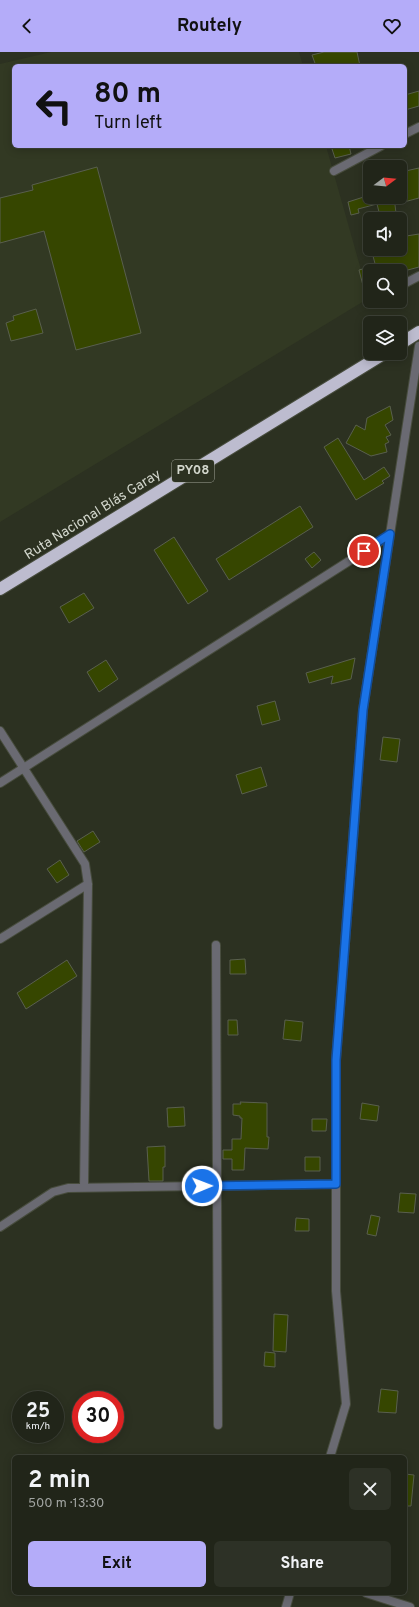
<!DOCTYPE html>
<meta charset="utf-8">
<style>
body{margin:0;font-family:Overpass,sans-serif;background:#2d3126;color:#f1f3f6;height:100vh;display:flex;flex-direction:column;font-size:15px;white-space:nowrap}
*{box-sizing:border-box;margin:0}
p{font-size:13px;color:#a2a5a2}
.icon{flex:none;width:22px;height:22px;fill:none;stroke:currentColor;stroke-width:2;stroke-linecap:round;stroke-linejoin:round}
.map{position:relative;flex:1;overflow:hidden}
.panel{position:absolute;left:12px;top:1403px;width:395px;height:140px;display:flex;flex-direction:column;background:#212519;border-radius:6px;box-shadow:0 2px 10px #0003,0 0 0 1px #3e4238}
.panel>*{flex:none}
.banner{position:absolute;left:12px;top:12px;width:395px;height:84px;border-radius:6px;box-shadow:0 2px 10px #0003,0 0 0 1px #3e4238;background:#b4acf9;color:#111;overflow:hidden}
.needle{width:26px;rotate:74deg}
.controls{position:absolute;left:363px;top:108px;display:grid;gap:8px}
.controls a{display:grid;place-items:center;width:44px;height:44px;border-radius:6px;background:#212519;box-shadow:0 2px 10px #0003,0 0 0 1px #3e4238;font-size:20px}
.speed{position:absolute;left:12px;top:1339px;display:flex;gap:8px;font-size:20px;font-weight:700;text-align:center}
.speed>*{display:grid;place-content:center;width:52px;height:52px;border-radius:50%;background:#212519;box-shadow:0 2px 10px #0003,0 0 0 1px #3e4238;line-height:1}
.speed small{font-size:10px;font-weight:400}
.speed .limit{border:6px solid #d22;background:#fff;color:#111}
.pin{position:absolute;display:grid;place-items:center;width:34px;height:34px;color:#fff;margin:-17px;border:2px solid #fff;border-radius:50%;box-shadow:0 1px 4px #0007}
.me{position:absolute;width:44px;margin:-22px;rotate:89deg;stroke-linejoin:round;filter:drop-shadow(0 0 3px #0008)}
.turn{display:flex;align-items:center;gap:14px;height:84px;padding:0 16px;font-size:18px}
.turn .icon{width:52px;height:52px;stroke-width:2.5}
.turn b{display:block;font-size:28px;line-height:34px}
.round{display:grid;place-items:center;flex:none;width:42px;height:42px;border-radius:6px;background:#2d3126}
.head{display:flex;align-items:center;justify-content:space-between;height:68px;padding:0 16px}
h1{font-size:24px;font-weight:700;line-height:30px}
.button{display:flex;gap:8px;margin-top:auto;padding:8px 16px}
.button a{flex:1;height:46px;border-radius:6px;background:#b4acf9;color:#111;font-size:16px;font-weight:700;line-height:46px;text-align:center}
.button a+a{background:#2d3126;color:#f1f3f6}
header{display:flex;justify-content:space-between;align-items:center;height:52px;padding:0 16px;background:#b4acf9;color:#111;font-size:18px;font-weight:700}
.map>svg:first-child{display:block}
</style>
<header><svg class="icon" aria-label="back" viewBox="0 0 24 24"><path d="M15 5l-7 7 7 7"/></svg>Routely<svg class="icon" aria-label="heart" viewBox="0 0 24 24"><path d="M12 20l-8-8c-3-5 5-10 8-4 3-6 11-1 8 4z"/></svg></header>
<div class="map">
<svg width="419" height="1555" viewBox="0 0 419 1555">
<rect width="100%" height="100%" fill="#2c3121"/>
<path fill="#323923" d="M 51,0 L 299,0 L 303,14 L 14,14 L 14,94 L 326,94 L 369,246 L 0,470 L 0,12 Z"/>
<path fill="#364600" stroke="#595f4e" d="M 324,0 L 357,0 L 360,14 L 316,14 L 312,3 Z
M 419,39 L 419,54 L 405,58 L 405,43 Z
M 334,94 L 349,94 L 351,102 L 335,106 L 332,97 L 334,96 Z
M 97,115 L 141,281 L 76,298 L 44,179 L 0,191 L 0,146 L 33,138 L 32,133 Z
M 419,116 L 419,146 L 400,151 L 400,125 L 402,124 L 401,120 Z
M 370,143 L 370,145 L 394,145 L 396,161 L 380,164 L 377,152 L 358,157 L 359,161 L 351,163 L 348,150 Z
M 419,182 L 419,215 L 404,219 L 377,219 L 373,204 L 387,200 L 386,199 L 400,197 L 400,185 Z
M 370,215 L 370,248 L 367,249 L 359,218 Z
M 36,257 L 43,281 L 11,289 L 6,271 L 14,268 L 13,264 Z
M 390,354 L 393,368 L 385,373 L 391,383 L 386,385 L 389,390 L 385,392 L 387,400 L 371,404 L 346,391 L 356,373 L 365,378 L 367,366 Z
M 338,386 L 364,428 L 384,415 L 390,424 L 382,429 L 384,431 L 356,448 L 324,395 Z
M 300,454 L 313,475 L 229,528 L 216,507 Z
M 174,485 L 208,539 L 188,552 L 154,498 Z
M 314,500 L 321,508 L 312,516 L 305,507 Z
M 84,541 L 94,556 L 69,571 L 60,555 Z
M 355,606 L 351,627 L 331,632 L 333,624 L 309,631 L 306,621 Z
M 106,608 L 118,627 L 99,640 L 87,620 Z
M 275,649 L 280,668 L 262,673 L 257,654 Z
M 383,685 L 400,687 L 397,710 L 380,708 Z
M 261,715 L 267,734 L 242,742 L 236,723 Z
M 93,779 L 100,790 L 84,800 L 77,789 Z
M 60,808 L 69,823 L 57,831 L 47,817 Z
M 245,907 L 246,922 L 230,922 L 230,908 Z
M 67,908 L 77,924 L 26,957 L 17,941 Z
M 228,968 L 237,968 L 238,983 L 228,983 Z
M 285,968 L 303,970 L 301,989 L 283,987 Z
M 240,1050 L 267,1051 L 267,1085 L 269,1085 L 268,1097 L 245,1096 L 244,1118 L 232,1118 L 232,1107 L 223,1107 L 223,1098 L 232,1098 L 232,1087 L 241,1087 L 242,1066 L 240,1066 L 240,1064 L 233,1063 L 233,1052 L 241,1052 Z
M 362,1051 L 379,1054 L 377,1069 L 360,1067 Z
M 184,1055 L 185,1074 L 168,1075 L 167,1056 Z
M 312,1067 L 327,1067 L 326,1079 L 312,1079 Z
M 165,1094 L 165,1115 L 163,1115 L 163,1129 L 149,1129 L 147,1095 Z
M 305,1105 L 320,1105 L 320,1119 L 305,1119 Z
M 400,1141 L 416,1142 L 414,1161 L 398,1160 Z
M 371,1163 L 380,1165 L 376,1184 L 367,1182 Z
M 296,1166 L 309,1167 L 309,1179 L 295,1179 Z
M 274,1262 L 288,1263 L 286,1300 L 273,1299 Z
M 265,1300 L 275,1301 L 275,1315 L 264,1314 Z
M 381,1337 L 398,1339 L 396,1361 L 378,1360 Z
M 405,1422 L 414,1423 L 411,1454 L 405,1454 Z"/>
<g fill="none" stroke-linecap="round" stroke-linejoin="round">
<defs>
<path id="street" d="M 405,82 L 419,75
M 334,119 L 381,94
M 400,234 L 419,224
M 0,679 L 85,812 L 88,832 L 84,1135
M 0,731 L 390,483
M 0,887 L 88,832
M 216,893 L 218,1373
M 0,1175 L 53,1140 L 68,1136 L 336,1132
M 330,1405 L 346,1352 L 336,1239 L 336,1008 L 363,658 L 419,294
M 366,1541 L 410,1555
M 286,1555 L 290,1541"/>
<path id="highway" d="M 400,292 L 419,280
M 0,537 L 385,301"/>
</defs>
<use href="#street" stroke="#474c3d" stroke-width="10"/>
<use href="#highway" stroke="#474c3d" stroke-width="14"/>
<use href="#street" stroke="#6a6a72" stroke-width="8"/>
<use href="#highway" stroke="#bdbccf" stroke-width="12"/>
</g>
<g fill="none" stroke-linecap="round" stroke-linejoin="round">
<defs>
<path id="route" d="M 202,1134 L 336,1132 L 336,1008 L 363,658 L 390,482 L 364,499"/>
</defs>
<use href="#route" stroke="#114b97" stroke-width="10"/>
<use href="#route" stroke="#1a73e8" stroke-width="7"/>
</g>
<g text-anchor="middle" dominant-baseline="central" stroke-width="3" stroke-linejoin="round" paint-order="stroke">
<rect fill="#2c3121" stroke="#a1a599" stroke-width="1" x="172" y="408" width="42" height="22" rx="3"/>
<g font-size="13" font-weight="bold" fill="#d3d7cd">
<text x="193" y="419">PY08</text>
</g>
<g font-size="14" fill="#d3d7cd" stroke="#2c3121">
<text transform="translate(93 463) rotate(-32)">Ruta Nacional Blás Garay</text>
</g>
</g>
</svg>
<div class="controls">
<a><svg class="needle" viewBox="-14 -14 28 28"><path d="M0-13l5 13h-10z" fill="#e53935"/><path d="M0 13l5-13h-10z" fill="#a2a5a2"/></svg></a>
<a><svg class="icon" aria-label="sound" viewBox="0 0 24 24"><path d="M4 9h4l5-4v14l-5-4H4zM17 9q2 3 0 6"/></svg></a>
<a><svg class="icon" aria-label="search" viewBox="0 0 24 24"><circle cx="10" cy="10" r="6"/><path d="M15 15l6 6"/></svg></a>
<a><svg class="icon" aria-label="layers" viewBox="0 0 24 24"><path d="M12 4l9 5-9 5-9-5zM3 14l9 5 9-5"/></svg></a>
</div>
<div class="speed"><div>25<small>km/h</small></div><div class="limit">30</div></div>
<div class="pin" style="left:364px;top:499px;background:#d93025"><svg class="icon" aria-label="arrive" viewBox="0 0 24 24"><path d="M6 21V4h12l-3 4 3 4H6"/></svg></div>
<svg class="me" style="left:202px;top:1134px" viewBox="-20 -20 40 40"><circle r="17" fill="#1a73e8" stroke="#fff" stroke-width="3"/><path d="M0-11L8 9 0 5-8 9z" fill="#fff"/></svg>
<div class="banner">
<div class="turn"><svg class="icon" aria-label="left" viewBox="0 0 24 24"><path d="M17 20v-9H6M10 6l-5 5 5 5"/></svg><div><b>80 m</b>Turn left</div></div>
</div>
<section class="panel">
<div class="head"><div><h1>2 min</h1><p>500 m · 13:30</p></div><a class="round"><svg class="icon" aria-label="close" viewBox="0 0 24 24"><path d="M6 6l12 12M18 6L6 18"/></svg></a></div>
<div class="button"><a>Exit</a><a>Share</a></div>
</section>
</div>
